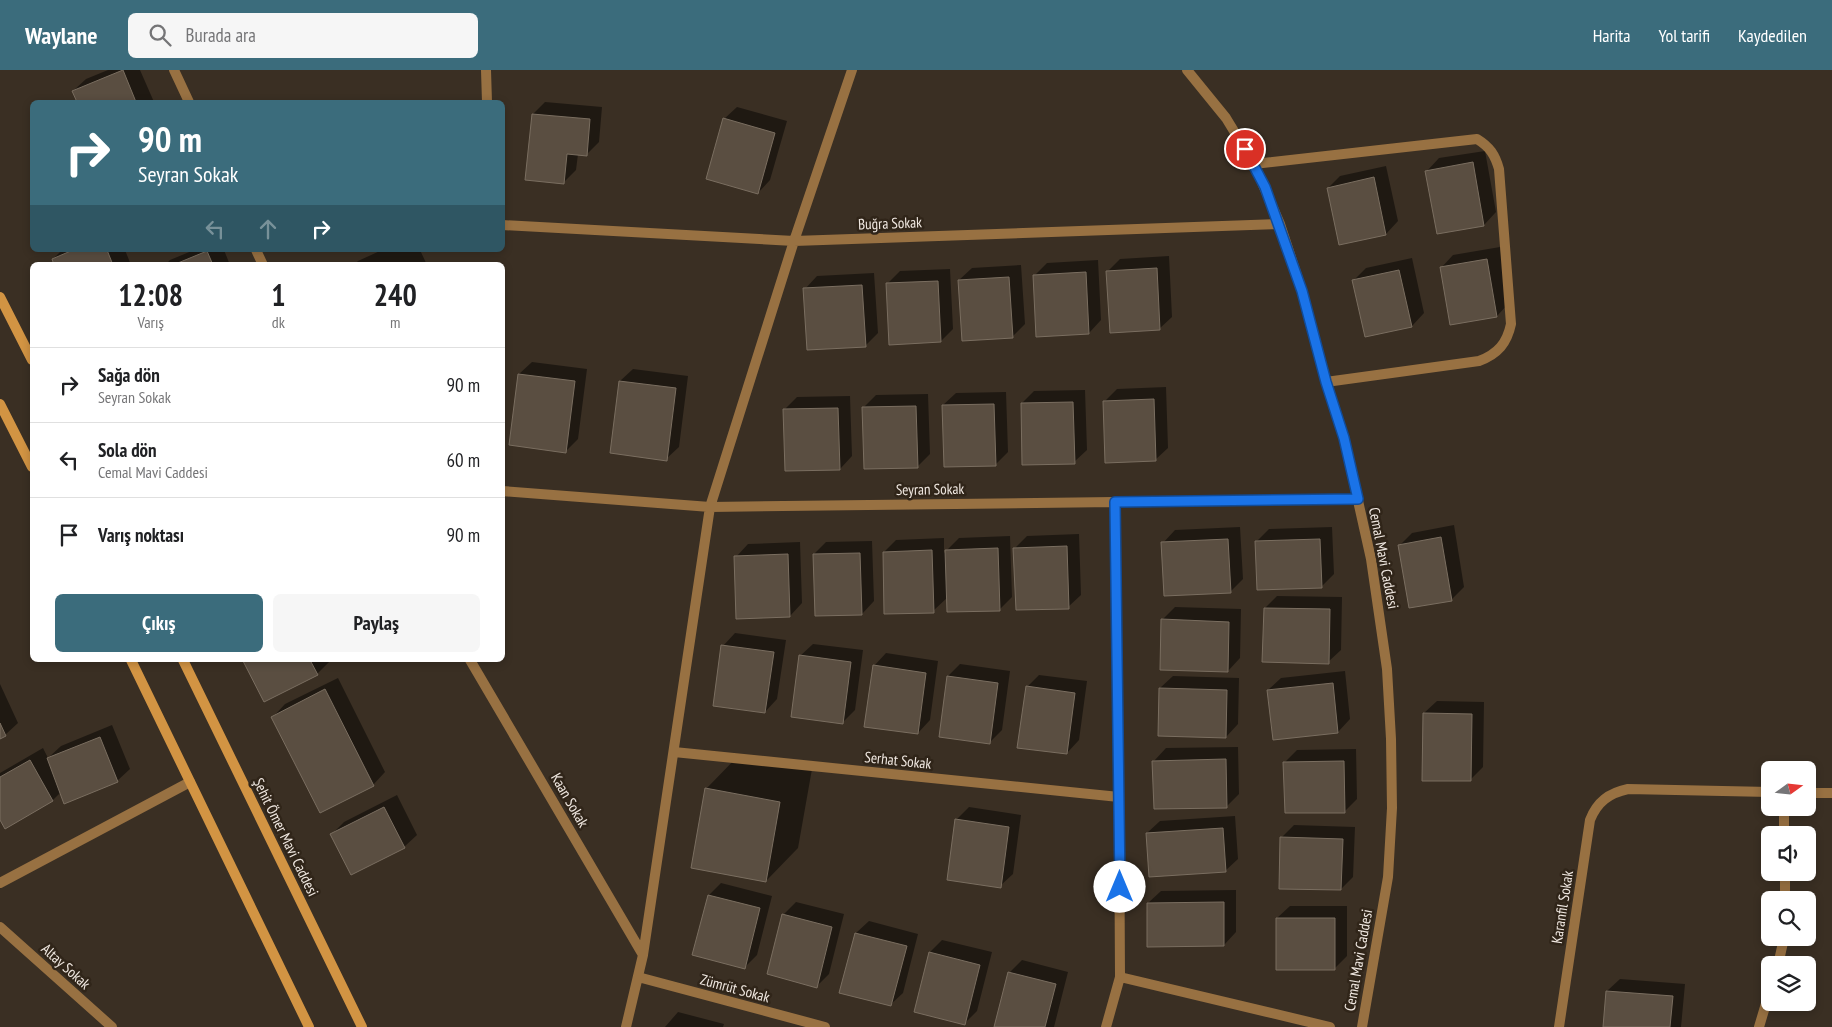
<!DOCTYPE html>
<html lang="tr">
<meta charset="utf-8">
<style>
body{margin:0;font-family:"PT Sans Narrow",sans-serif;background:#f6f6f6;color:#202124;height:100vh;display:flex;flex-direction:column;font-size:19px;white-space:nowrap}
*{box-sizing:border-box;margin:0}
p{font-size:16px;color:#757577}
.icon{flex:none;width:28px;height:28px;fill:none;stroke:currentColor;stroke-width:2;stroke-linecap:round;stroke-linejoin:round}
.map{position:relative;flex:1;overflow:hidden}
.sheet{position:absolute;left:30px;top:192px;width:475px;height:400px;display:flex;flex-direction:column;background:#fff;border-radius:8px;box-shadow:0 2px 8px #0003}
.sheet>*{flex:none}
.guide{position:absolute;left:30px;top:30px;width:475px;height:152px;border-radius:8px;box-shadow:0 2px 8px #0003;background:#3b6c7c;color:#fff;overflow:hidden}
.needle{width:32px;rotate:75deg}
.controls{position:absolute;left:1761px;top:691px;display:grid;gap:10px}
.controls a{display:grid;place-items:center;width:55px;height:55px;border-radius:8px;background:#fff;box-shadow:0 2px 8px #0003;font-size:25px}
.pin{position:absolute;display:grid;place-items:center;width:42px;height:42px;color:#fff;margin:-21px;border:2px solid #fff;border-radius:50%;box-shadow:0 1px 5px #0007}
.me{position:absolute;width:55px;margin:-28px;rotate:0deg;stroke-linejoin:round;filter:drop-shadow(0 0 4px #0008)}
.turn{display:flex;align-items:center;gap:18px;height:105px;padding:0 25px;font-size:22px}
.turn .icon{width:65px;height:65px;stroke-width:2.5}
.turn b{display:block;font-size:35px;line-height:42px}
.lanes{display:flex;align-items:center;height:48px;padding:0 25px;background:#0003;justify-content:center;gap:25px;direction:ltr}
.lanes .off{opacity:.35}
.eta{display:flex;justify-content:space-evenly;align-items:center;height:85px;text-align:center}
.eta b{font-size:30px;font-weight:800;line-height:35px}
.button{display:flex;gap:10px;margin-top:auto;padding:10px 25px}
.button a{flex:1;height:58px;border-radius:8px;background:#3b6c7c;color:#fff;font-size:20px;font-weight:800;line-height:58px;text-align:center}
.button a+a{background:#f6f6f6;color:#202124}
ul{padding:0;list-style:none}
li{display:flex;align-items:center;gap:15px;height:75px;padding:0 25px;border-top:1px solid #e0e0e0}
li div{flex:1}
li b{display:block;font-size:19px}
li em{font-style:normal}
header{display:flex;align-items:center;gap:30px;box-sizing:border-box;height:70px;padding:0 25px;background:#3b6c7c;color:#fff}
header strong{font-size:24px}
nav{display:flex;gap:28px;margin-inline-start:auto;font-size:18px}
.search{width:350px;height:45px;background:#f6f6f6;display:flex;align-items:center;gap:12px;box-sizing:border-box;padding:0 18px;border-radius:8px;color:#757577;font-size:19px}
.map>svg:first-child{display:block}
</style>
<header>
<strong>Waylane</strong>
<div class="search"><svg class="icon" aria-label="search" viewBox="0 0 24 24"><circle cx="10" cy="10" r="6"/><path d="M15 15l6 6"/></svg>Burada ara</div>
<nav><a>Harita</a><a>Yol tarifi</a><a>Kaydedilen</a></nav>
</header>
<div class="map">
<svg width="1832" height="957" viewBox="0 0 1832 957">
<rect width="100%" height="100%" fill="#3a2f23"/>
<path fill="#0007" d="M 108,0 L 140,0 L 154,32 L 78,32 L 73,21 L 86,9 Z
M 545,32 L 602,37 L 599,72 L 586,85 L 578,84 L 576,100 L 564,112 L 533,44 Z
M 737,37 L 787,51 L 770,110 L 758,123 L 724,49 Z
M 1485,81 L 1496,142 L 1484,155 L 1427,101 L 1439,88 Z
M 1386,96 L 1398,151 L 1386,164 L 1328,118 L 1340,106 Z
M 1500,177 L 1509,233 L 1497,246 L 1451,254 L 1441,198 L 1453,185 Z
M 62,180 L 125,180 L 131,195 L 55,195 L 53,189 Z
M 194,180 L 224,180 L 230,195 L 165,195 L 170,190 Z
M 382,180 L 420,180 L 427,195 L 354,195 L 358,191 Z
M 1169,186 L 1172,247 L 1159,259 L 1107,202 L 1120,189 Z
M 1412,188 L 1424,243 L 1412,256 L 1366,266 L 1354,210 L 1366,198 Z
M 1098,190 L 1101,250 L 1089,263 L 1038,266 L 1034,206 L 1047,193 Z
M 1021,195 L 1025,254 L 1012,267 L 959,210 L 972,198 Z
M 950,199 L 953,259 L 941,271 L 887,214 L 900,201 Z
M 874,203 L 878,263 L 865,276 L 805,219 L 817,206 Z
M 532,292 L 587,299 L 578,369 L 565,382 L 519,304 Z
M 633,299 L 688,306 L 679,377 L 666,389 L 620,311 Z
M 1166,317 L 1168,378 L 1155,390 L 1105,331 L 1117,319 Z
M 1085,320 L 1087,380 L 1074,392 L 1022,333 L 1034,321 Z
M 1006,322 L 1008,382 L 996,394 L 943,335 L 956,323 Z
M 928,324 L 930,384 L 917,397 L 863,338 L 876,325 Z
M 850,326 L 852,386 L 840,399 L 784,340 L 797,327 Z
M 1454,455 L 1464,517 L 1452,529 L 1410,537 L 1400,475 L 1412,463 Z
M 1240,457 L 1243,509 L 1230,522 L 1163,473 L 1175,460 Z
M 1332,457 L 1334,504 L 1321,517 L 1256,472 L 1269,459 Z
M 1079,464 L 1081,525 L 1068,537 L 1015,478 L 1027,466 Z
M 1010,466 L 1012,527 L 1000,539 L 948,527 L 933,541 L 884,482 L 896,470 L 944,468 L 944,483 L 959,468 Z
M 872,471 L 874,531 L 862,544 L 814,484 L 826,472 Z
M 800,472 L 802,533 L 790,546 L 736,487 L 748,474 Z
M 1277,526 L 1342,527 L 1341,580 L 1328,592 L 1265,538 Z
M 1175,537 L 1241,539 L 1240,588 L 1228,601 L 1162,550 Z
M 735,563 L 786,570 L 777,629 L 765,642 L 723,576 Z
M 813,574 L 863,580 L 855,640 L 842,653 L 800,586 Z
M 886,583 L 938,591 L 930,650 L 918,663 L 874,596 Z
M 246,590 L 329,590 L 330,591 L 317,604 Z
M 960,594 L 1010,601 L 1002,660 L 989,673 L 948,606 Z
M 1345,601 L 1350,649 L 1338,662 L 1268,620 L 1281,608 Z
M 1039,605 L 1087,611 L 1079,670 L 1067,683 L 1027,617 Z
M 1173,606 L 1239,608 L 1238,654 L 1226,667 L 1160,618 Z
M 338,608 L 385,702 L 373,715 L 273,647 L 285,634 Z
M 0,614 L 18,653 L 5,665 L 0,668 Z
M 1437,631 L 1484,632 L 1483,697 L 1470,710 L 1424,643 Z
M 112,655 L 130,699 L 117,711 L 61,722 L 53,730 L 5,757 L 0,748 L 0,703 L 43,678 L 48,688 L 61,676 Z
M 1238,677 L 1239,724 L 1227,736 L 1154,691 L 1166,678 Z
M 1356,679 L 1357,729 L 1345,741 L 1285,692 L 1297,680 Z
M 738,686 L 812,699 L 798,778 L 766,811 L 706,719 Z
M 397,725 L 417,765 L 404,777 L 332,764 L 344,752 Z
M 969,737 L 1021,745 L 1013,804 L 1000,816 L 956,750 Z
M 1235,746 L 1238,789 L 1225,801 L 1147,763 L 1160,751 Z
M 1294,755 L 1355,757 L 1353,807 L 1341,819 L 1281,768 Z
M 721,813 L 772,826 L 757,885 L 745,897 L 709,825 Z
M 1236,820 L 1236,862 L 1224,875 L 1148,833 L 1161,821 Z
M 796,832 L 844,844 L 829,904 L 817,916 L 783,845 Z
M 1290,836 L 1347,836 L 1347,886 L 1335,898 L 1277,848 Z
M 869,851 L 918,864 L 903,923 L 890,935 L 856,863 Z
M 942,870 L 992,882 L 977,941 L 964,954 L 930,882 Z
M 1022,890 L 1068,902 L 1054,957 L 995,957 L 1009,903 Z
M 1620,909 L 1685,914 L 1681,957 L 1604,957 L 1607,921 Z
M 678,942 L 724,954 L 723,957 L 665,957 Z"/>
<path fill="#5a4e41" stroke="#7a6e60" d="M 123,0 L 136,32 L 77,32 L 72,21 Z
M 532,44 L 590,49 L 587,86 L 567,84 L 564,114 L 525,110 Z
M 723,48 L 775,63 L 758,124 L 706,109 Z
M 1473,92 L 1484,156 L 1437,164 L 1425,101 Z
M 1374,107 L 1386,165 L 1339,175 L 1327,118 Z
M 73,180 L 107,180 L 113,195 L 54,195 L 52,189 Z
M 207,181 L 213,195 L 173,195 Z
M 1487,189 L 1497,247 L 1450,255 L 1440,197 Z
M 1157,198 L 1160,260 L 1110,263 L 1106,201 Z
M 1399,200 L 1412,257 L 1365,267 L 1352,210 Z
M 1086,202 L 1089,264 L 1036,267 L 1033,205 Z
M 1009,207 L 1013,268 L 962,271 L 958,210 Z
M 938,211 L 941,272 L 889,275 L 886,213 Z
M 862,215 L 866,277 L 807,280 L 803,218 Z
M 518,304 L 575,311 L 566,383 L 509,375 Z
M 619,311 L 676,318 L 667,391 L 610,383 Z
M 1154,329 L 1156,391 L 1105,393 L 1103,331 Z
M 1073,332 L 1075,394 L 1022,395 L 1021,333 Z
M 994,334 L 996,396 L 944,397 L 942,335 Z
M 916,336 L 918,398 L 864,399 L 862,337 Z
M 838,338 L 840,400 L 785,401 L 783,339 Z
M 1441,467 L 1452,531 L 1409,538 L 1398,475 Z
M 1228,469 L 1231,523 L 1164,526 L 1161,472 Z
M 1320,469 L 1322,518 L 1257,520 L 1255,471 Z
M 1067,476 L 1069,539 L 1016,540 L 1013,478 Z
M 998,478 L 1000,541 L 947,542 L 945,480 Z
M 932,480 L 934,543 L 884,544 L 883,482 Z
M 860,483 L 862,545 L 815,546 L 813,484 Z
M 788,484 L 790,547 L 736,549 L 734,486 Z
M 1264,538 L 1330,539 L 1329,594 L 1262,592 Z
M 1161,549 L 1229,552 L 1228,602 L 1160,600 Z
M 721,575 L 774,582 L 765,643 L 713,636 Z
M 799,585 L 851,592 L 843,654 L 791,647 Z
M 245,590 L 310,590 L 318,605 L 264,632 L 243,591 Z
M 873,595 L 926,603 L 918,664 L 864,657 Z
M 947,606 L 998,613 L 990,674 L 939,667 Z
M 1333,613 L 1338,663 L 1273,670 L 1267,620 Z
M 1026,616 L 1075,623 L 1067,684 L 1017,678 Z
M 1159,618 L 1227,620 L 1226,668 L 1158,666 Z
M 325,619 L 374,716 L 320,743 L 271,647 Z
M 1423,643 L 1472,644 L 1471,711 L 1422,711 Z
M 0,653 L 6,666 L 0,669 Z
M 100,667 L 118,712 L 64,734 L 47,688 Z
M 1226,689 L 1227,738 L 1154,739 L 1152,691 Z
M 30,690 L 53,731 L 5,759 L 0,750 L 0,707 Z
M 1344,691 L 1345,743 L 1285,743 L 1283,692 Z
M 705,718 L 780,732 L 766,812 L 691,798 Z
M 384,737 L 405,778 L 351,805 L 330,764 Z
M 955,749 L 1009,757 L 1001,818 L 947,810 Z
M 1223,758 L 1226,802 L 1149,807 L 1146,763 Z
M 1280,767 L 1343,769 L 1341,820 L 1279,819 Z
M 708,825 L 760,838 L 745,899 L 692,885 Z
M 1224,832 L 1224,876 L 1147,877 L 1147,833 Z
M 782,844 L 832,857 L 817,918 L 767,904 Z
M 1276,848 L 1335,848 L 1335,900 L 1276,900 Z
M 855,863 L 907,876 L 891,936 L 839,923 Z
M 929,882 L 980,895 L 965,955 L 914,942 Z
M 1008,902 L 1056,914 L 1045,957 L 994,957 Z
M 1606,921 L 1673,926 L 1670,957 L 1603,957 Z"/>
<g fill="none" stroke-linecap="round" stroke-linejoin="round">
<path stroke="#987142" stroke-width="10" d="M 1254,94 L 1477,69 C 1490,77 1495,85 1499,99 L 1511,254 C 1507,273 1498,284 1479,291 L 1326,312
M 1784,738 L 1784,765
M 1785,802 L 1785,830
M 1778,895 L 1784,868
M 1759,957 L 1770,920"/>
<path stroke="#987142" stroke-width="10" d="M 174,0 L 189,32
M 486,0 L 487,32
M 1187,0 L 1226,48 L 1254,94 L 1280,154 L 1302,221 L 1326,312 L 1344,368 L 1371,489 L 1387,599 L 1391,669 L 1392,738 L 1388,807 L 1362,957
M 502,155 L 794,171 L 1280,154
M 256,180 L 263,195
M 502,421 L 710,437 L 1358,429
M 470,590 L 643,885
M 674,682 L 1119,727
M 1808,723 L 1832,723
M 0,813 L 190,712
M 0,857 L 112,957
M 638,907 L 825,957
M 1120,907 L 1330,957
M 626,957 L 643,885 L 710,437 L 794,171 L 852,0
M 1106,957 L 1120,907 L 1119,727 L 1115,432
M 1559,957 L 1590,750 C 1597,732 1609,723 1628,719 L 1770,722"/>
<path stroke="#d29443" stroke-width="10" d="M 0,227 L 32,290
M 0,334 L 32,397
M 131,590 L 309,957
M 183,590 L 362,957"/>
</g>
<g fill="none" stroke-linecap="round" stroke-linejoin="round">
<defs>
<path id="route" d="M 1120,817 L 1115,432 L 1358,429 L 1344,368 L 1326,312 L 1302,221 L 1265,117 L 1245,79"/>
</defs>
<use href="#route" stroke="#114b97" stroke-width="12"/>
<use href="#route" stroke="#1a73e8" stroke-width="9"/>
</g>
<g text-anchor="middle" dominant-baseline="central" stroke-width="5" stroke-linejoin="round" paint-order="stroke">
<g font-size="15" fill="#f0e8e1" stroke="#302519">
<text transform="translate(890 153) rotate(-2)">Buğra Sokak</text>
<text transform="translate(930 419) rotate(-1)">Seyran Sokak</text>
<text transform="translate(1384 488) rotate(79)">Cemal Mavi Caddesi</text>
<text transform="translate(898 690) rotate(6)">Serhat Sokak</text>
<text transform="translate(570 730) rotate(60)">Kaan Sokak</text>
<text transform="translate(286 767) rotate(64)">Şehit Ömer Mavi Caddesi</text>
<text transform="translate(1562 837) rotate(-81)">Karanfil Sokak</text>
<text transform="translate(1358 890) rotate(-80)">Cemal Mavi Caddesi</text>
<text transform="translate(66 896) rotate(42)">Altay Sokak</text>
<text transform="translate(735 918) rotate(15)">Zümrüt Sokak</text>
</g>
</g>
</svg>
<div class="controls">
<a><svg class="needle" viewBox="-14 -14 28 28"><path d="M0-13l5 13h-10z" fill="#e53935"/><path d="M0 13l5-13h-10z" fill="#757577"/></svg></a>
<a><svg class="icon" aria-label="sound" viewBox="0 0 24 24"><path d="M4 9h4l5-4v14l-5-4H4zM17 9q2 3 0 6"/></svg></a>
<a><svg class="icon" aria-label="search" viewBox="0 0 24 24"><circle cx="10" cy="10" r="6"/><path d="M15 15l6 6"/></svg></a>
<a><svg class="icon" aria-label="layers" viewBox="0 0 24 24"><path d="M12 4l9 5-9 5-9-5zM3 14l9 5 9-5"/></svg></a>
</div>
<div class="pin" style="left:1245px;top:79px;background:#d93025"><svg class="icon" aria-label="arrive" viewBox="0 0 24 24"><path d="M6 21V4h12l-3 4 3 4H6"/></svg></div>
<svg class="me" style="left:1120px;top:817px" viewBox="-20 -20 40 40"><circle r="19" fill="#fff"/><path d="M0-13L10 11 0 6-10 11z" fill="#1a73e8"/></svg>
<div class="guide">
<div class="turn"><svg class="icon" aria-label="right" viewBox="0 0 24 24"><path d="M7 20v-9h11M14 6l5 5-5 5"/></svg><div><b>90 m</b>Seyran Sokak</div></div>
<div class="lanes"><svg class="icon off" aria-label="left" viewBox="0 0 24 24"><path d="M17 20v-9H6M10 6l-5 5 5 5"/></svg><svg class="icon off" aria-label="ahead" viewBox="0 0 24 24"><path d="M12 20V5M6 11l6-6 6 6"/></svg><svg class="icon" aria-label="right" viewBox="0 0 24 24"><path d="M7 20v-9h11M14 6l5 5-5 5"/></svg></div>
</div>
<section class="sheet">
<div class="eta">
<div><b>12:08</b><p>Varış</p></div>
<div><b>1</b><p>dk</p></div>
<div><b>240</b><p>m</p></div>
</div>
<ul>
<li><svg class="icon" aria-label="right" viewBox="0 0 24 24"><path d="M7 20v-9h11M14 6l5 5-5 5"/></svg><div><b>Sağa dön</b><p>Seyran Sokak</p></div><em>90 m</em></li>
<li><svg class="icon" aria-label="left" viewBox="0 0 24 24"><path d="M17 20v-9H6M10 6l-5 5 5 5"/></svg><div><b>Sola dön</b><p>Cemal Mavi Caddesi</p></div><em>60 m</em></li>
<li><svg class="icon" aria-label="arrive" viewBox="0 0 24 24"><path d="M6 21V4h12l-3 4 3 4H6"/></svg><div><b>Varış noktası</b></div><em>90 m</em></li>
</ul>
<div class="button"><a>Çıkış</a><a>Paylaş</a></div>
</section>
</div>
